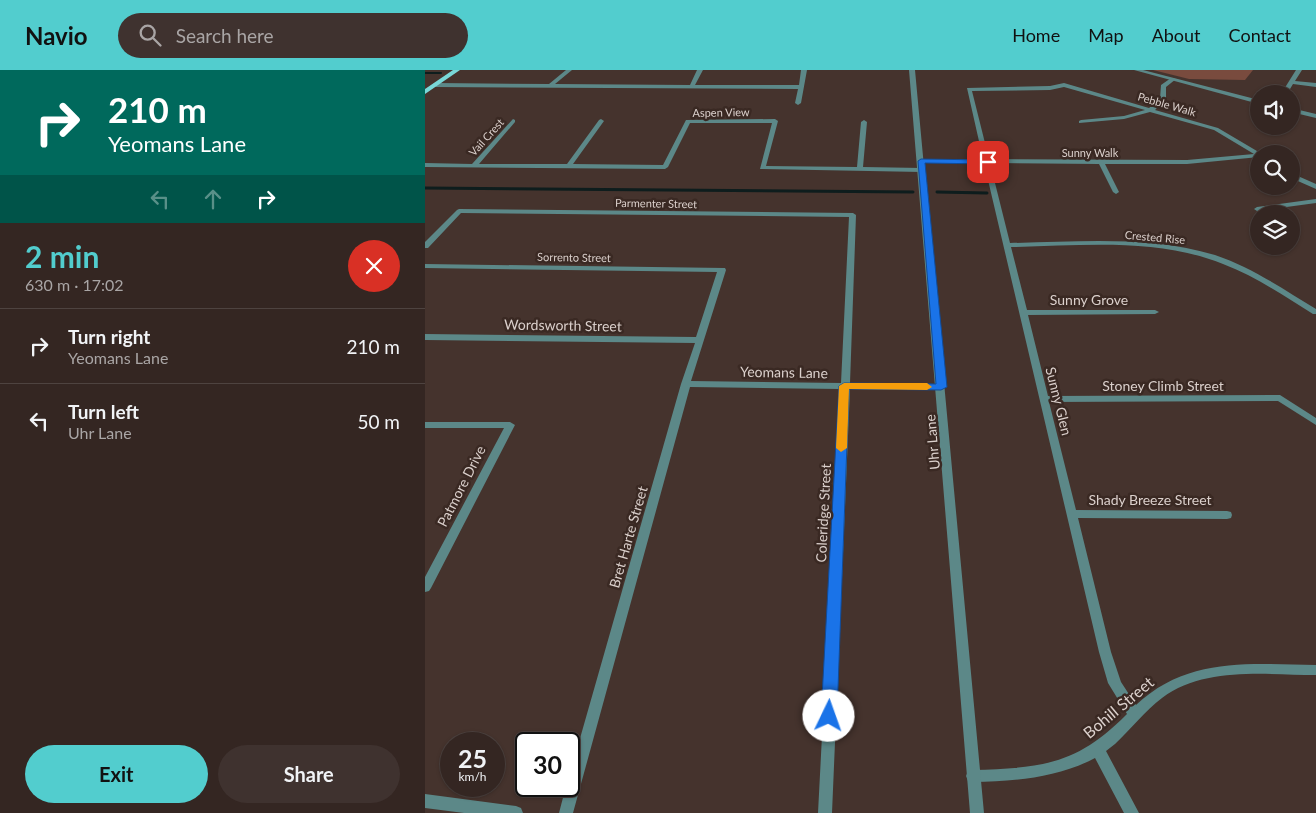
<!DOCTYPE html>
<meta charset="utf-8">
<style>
body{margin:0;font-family:Lato,sans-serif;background:#3f322f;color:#f1f3f6;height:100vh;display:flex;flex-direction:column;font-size:19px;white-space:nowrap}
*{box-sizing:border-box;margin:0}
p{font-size:16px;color:#a9a5a5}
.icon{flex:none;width:28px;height:28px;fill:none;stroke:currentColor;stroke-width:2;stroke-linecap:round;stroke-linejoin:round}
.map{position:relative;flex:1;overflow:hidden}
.side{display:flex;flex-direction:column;background:#342622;width:425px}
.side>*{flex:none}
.top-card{background:#00695c;color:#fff;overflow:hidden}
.fabs{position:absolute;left:825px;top:15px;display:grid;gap:10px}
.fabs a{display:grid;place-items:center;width:50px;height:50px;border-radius:50%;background:#342622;box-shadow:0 1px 4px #0004,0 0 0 1px #4e4340;font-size:25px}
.speed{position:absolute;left:15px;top:662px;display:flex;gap:10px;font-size:25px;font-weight:700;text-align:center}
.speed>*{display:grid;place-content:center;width:65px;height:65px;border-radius:50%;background:#342622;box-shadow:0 1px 4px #0004,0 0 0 1px #4e4340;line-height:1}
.speed small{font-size:12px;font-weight:400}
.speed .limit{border:2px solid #111;border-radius:8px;background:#fff;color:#111}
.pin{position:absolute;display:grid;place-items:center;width:42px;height:42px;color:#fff;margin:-21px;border-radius:10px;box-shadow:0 2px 8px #0006}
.me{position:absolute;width:55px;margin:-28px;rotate:3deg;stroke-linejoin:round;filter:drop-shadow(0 0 4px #0008)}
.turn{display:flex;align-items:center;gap:18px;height:105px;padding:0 25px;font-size:22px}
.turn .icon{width:65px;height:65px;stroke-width:2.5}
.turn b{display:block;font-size:35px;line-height:42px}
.lanes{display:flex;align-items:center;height:48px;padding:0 25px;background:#0003;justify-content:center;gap:25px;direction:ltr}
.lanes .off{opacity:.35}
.round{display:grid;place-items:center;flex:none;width:52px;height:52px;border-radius:26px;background:#3f322f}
.summary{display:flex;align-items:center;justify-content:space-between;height:85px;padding:0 25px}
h1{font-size:30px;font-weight:700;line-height:38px;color:#52cdce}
.cta{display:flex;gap:10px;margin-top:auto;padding:10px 25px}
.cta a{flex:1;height:58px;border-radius:30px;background:#52cdce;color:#111;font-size:20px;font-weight:700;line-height:58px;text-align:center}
.cta a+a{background:#3f322f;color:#f1f3f6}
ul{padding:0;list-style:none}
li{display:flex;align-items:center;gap:15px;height:75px;padding:0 25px;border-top:1px solid #4e4340}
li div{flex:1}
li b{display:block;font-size:19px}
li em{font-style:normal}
header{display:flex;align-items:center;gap:30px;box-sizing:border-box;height:70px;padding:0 25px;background:#52cdce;color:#111}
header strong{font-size:24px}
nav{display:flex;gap:28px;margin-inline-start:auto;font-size:18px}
.search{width:350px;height:45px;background:#3f322f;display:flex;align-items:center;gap:12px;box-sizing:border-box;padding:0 18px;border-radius:28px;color:#a9a5a5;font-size:19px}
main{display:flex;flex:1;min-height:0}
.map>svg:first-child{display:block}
</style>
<header>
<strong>Navio</strong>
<div class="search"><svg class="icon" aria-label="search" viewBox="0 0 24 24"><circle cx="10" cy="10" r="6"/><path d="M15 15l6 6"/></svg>Search here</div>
<nav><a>Home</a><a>Map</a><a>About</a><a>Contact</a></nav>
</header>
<main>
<section class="side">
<div class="top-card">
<div class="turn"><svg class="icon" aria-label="right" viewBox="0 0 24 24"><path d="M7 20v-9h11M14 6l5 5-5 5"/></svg><div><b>210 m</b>Yeomans Lane</div></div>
<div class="lanes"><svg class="icon off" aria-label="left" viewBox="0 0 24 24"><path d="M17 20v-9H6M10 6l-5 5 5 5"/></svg><svg class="icon off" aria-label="ahead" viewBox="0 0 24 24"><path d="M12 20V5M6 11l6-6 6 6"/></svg><svg class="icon" aria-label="right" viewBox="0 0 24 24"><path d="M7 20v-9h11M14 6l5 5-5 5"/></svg></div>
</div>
<div class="summary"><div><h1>2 min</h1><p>630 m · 17:02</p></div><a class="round" style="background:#d93025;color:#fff"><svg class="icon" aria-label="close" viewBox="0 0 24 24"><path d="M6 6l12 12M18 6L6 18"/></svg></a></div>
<ul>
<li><svg class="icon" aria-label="right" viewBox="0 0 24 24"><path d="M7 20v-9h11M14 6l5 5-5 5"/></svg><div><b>Turn right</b><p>Yeomans Lane</p></div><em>210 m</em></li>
<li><svg class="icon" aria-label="left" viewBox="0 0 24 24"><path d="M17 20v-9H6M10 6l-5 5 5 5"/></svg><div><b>Turn left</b><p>Uhr Lane</p></div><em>50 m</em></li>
</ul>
<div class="cta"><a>Exit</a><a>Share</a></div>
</section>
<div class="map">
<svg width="891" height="743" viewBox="0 0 891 743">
<rect width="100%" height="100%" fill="#45332d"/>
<path fill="#794b3e" d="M 728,0 L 828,0 L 820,10 L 764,9 Z"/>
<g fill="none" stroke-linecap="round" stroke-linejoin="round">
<path stroke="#0e1d1d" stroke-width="2" d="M 0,3 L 16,3
M 0,118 L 23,118"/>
<path stroke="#0e1d1d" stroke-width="3" d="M 0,118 L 488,122
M 512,122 L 562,123"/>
<path fill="#5c8888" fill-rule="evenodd" d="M 141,0 L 147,0 L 130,14 L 265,15 L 272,0 L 278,0 L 270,15 L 374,15 L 376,0 L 382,0 L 376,33 L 373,35 L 370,33 L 373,19 L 11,17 L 8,15 L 11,13 L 124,14 Z
M 871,0 L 877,0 L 870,11 L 891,13 L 891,17 L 868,14 L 862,24 L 856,24 Z
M 746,8 L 751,9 L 741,17 L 741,29 L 730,40 L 793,58 L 837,84 L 834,84 L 834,87 L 762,94 L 680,94 L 694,122 L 691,124 L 688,122 L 674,94 L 565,93 L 585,173 C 653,172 723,165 790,185 C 826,197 858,219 891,239 L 891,244 L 888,244 C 859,226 830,206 798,194 C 731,167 656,176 586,177 L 602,240 L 730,240 L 734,242 L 730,244 L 603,245 L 623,326 L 855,325 L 891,348 L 891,355 L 853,331 L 624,332 L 651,440 L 802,441 L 806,442 L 807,445 L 806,448 L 802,449 L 653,448 L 686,582 L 696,612 L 711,635 C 763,586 825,594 891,595 L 891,605 C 841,605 780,596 737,628 C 720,641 706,659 690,674 L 681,681 L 714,743 L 699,743 L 670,688 C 632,708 591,711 548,712 L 543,711 L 541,706 L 543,701 L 548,700 C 616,698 652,695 702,644 L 683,613 L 674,582 L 559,93 L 496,93 L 493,91 L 496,89 L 558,89 L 542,18 L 625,16 L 639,13 L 724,38 L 735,29 L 736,15 ZM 639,17 L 720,40 L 699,46 L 656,50 L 654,51 L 654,53 L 699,49 L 725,42 L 789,60 L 829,84 L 762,90 L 564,89 L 547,21 L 625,20 Z
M 176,49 L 179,51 L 148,94 L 238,95 L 261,50 L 350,49 L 353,51 L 341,96 L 432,97 L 436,52 L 439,50 L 442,52 L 438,97 L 497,98 L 500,100 L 497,102 L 335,99 L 347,53 L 265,53 L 243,97 L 240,99 L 0,97 L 0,93 L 47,94 L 88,49 L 90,50 L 90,52 L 54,94 L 142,94 L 174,50 Z
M 866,103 L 891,114 L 891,119 L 866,108 Z
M 891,129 L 891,133 L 832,141 L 829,139 L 832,137 Z
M 34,139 L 428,143 L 431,145 L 425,313 L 516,314 L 521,317 L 516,320 L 425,319 L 407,743 L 393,743 L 415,319 L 265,317 L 148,743 L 134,743 L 141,716 L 144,716 L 144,707 L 256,314 L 270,273 L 0,270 L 0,264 L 271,267 L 292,202 L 0,198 L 0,194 L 300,198 L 301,200 L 266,311 L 416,313 L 424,147 L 36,143 L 3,178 L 0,178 L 0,172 L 32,140 Z
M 0,352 L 85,352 L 90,355 L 6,518 L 4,521 L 0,522 L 0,507 L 79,358 L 0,358 Z
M 0,724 L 91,736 L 96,738 L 98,743 L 39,743 L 0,738 Z"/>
<path fill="#5c8888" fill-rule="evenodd" d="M 484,0 L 490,0 L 559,743 L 545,743 Z
M 709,0 L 718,0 L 834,30 L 834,34 Z
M 866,38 L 891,44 L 891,48 L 866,42 Z"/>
<path fill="#79d8d8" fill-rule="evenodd" d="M 28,0 L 35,0 L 0,24 L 0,19 Z"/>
</g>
<path fill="#1a73e8" stroke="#114b97" d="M 496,89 L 563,90 L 567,92 L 563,94 L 500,93 L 522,317 L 516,320 L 424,319 L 412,646 L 410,651 L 404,653 L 399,651 L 396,646 L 414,316 L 419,313 L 511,314 L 493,91 Z"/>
<path fill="#f59e0b" d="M 419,313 L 502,313 L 507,317 L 502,320 L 424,319 L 422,378 L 416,382 L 411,378 L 414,316 Z"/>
<g text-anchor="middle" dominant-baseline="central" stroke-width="5" stroke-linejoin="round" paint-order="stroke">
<g font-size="11" fill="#dbd0cc" stroke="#3a2923">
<text transform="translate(742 34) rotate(16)">Pebble Walk</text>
<text transform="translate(296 42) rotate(-1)">Aspen View</text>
<text transform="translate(61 67) rotate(-48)">Vail Crest</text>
<text x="665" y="82">Sunny Walk</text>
<text transform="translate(231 133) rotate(1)">Parmenter Street</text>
<text transform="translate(730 167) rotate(5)">Crested Rise</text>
<text transform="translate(149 187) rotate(1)">Sorrento Street</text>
</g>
<g font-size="14" fill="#dbd0cc" stroke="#3a2923">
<text x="664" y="229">Sunny Grove</text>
<text transform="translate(138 255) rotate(1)">Wordsworth Street</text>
<text transform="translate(359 302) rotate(1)">Yeomans Lane</text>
<text x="738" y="315">Stoney Climb Street</text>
<text transform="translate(634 331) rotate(76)">Sunny Glen</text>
<text transform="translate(507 372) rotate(-95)">Uhr Lane</text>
<text transform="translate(36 416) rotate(-63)">Patmore Drive</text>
<text x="725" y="429">Shady Breeze Street</text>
<text transform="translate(398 443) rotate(-87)">Coleridge Street</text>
<text transform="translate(203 467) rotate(-74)">Bret Harte Street</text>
</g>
<g font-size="16" fill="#dbd0cc" stroke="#3a2923">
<text transform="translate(693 637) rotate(-40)">Bohill Street</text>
</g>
</g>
</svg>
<div class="fabs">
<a><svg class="icon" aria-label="sound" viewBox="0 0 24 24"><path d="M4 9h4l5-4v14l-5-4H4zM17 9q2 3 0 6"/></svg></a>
<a><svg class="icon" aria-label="search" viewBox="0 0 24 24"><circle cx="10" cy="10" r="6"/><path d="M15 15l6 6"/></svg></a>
<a><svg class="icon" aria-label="layers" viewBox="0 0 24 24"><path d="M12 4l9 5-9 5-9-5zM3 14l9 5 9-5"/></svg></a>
</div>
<div class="speed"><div>25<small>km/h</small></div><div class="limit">30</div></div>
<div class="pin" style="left:563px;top:92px;background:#d93025"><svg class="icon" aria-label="arrive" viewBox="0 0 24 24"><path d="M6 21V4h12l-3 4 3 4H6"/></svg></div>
<svg class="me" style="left:404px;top:646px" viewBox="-20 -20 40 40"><circle r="19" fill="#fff"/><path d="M0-13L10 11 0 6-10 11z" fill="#1a73e8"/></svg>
</div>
</main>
